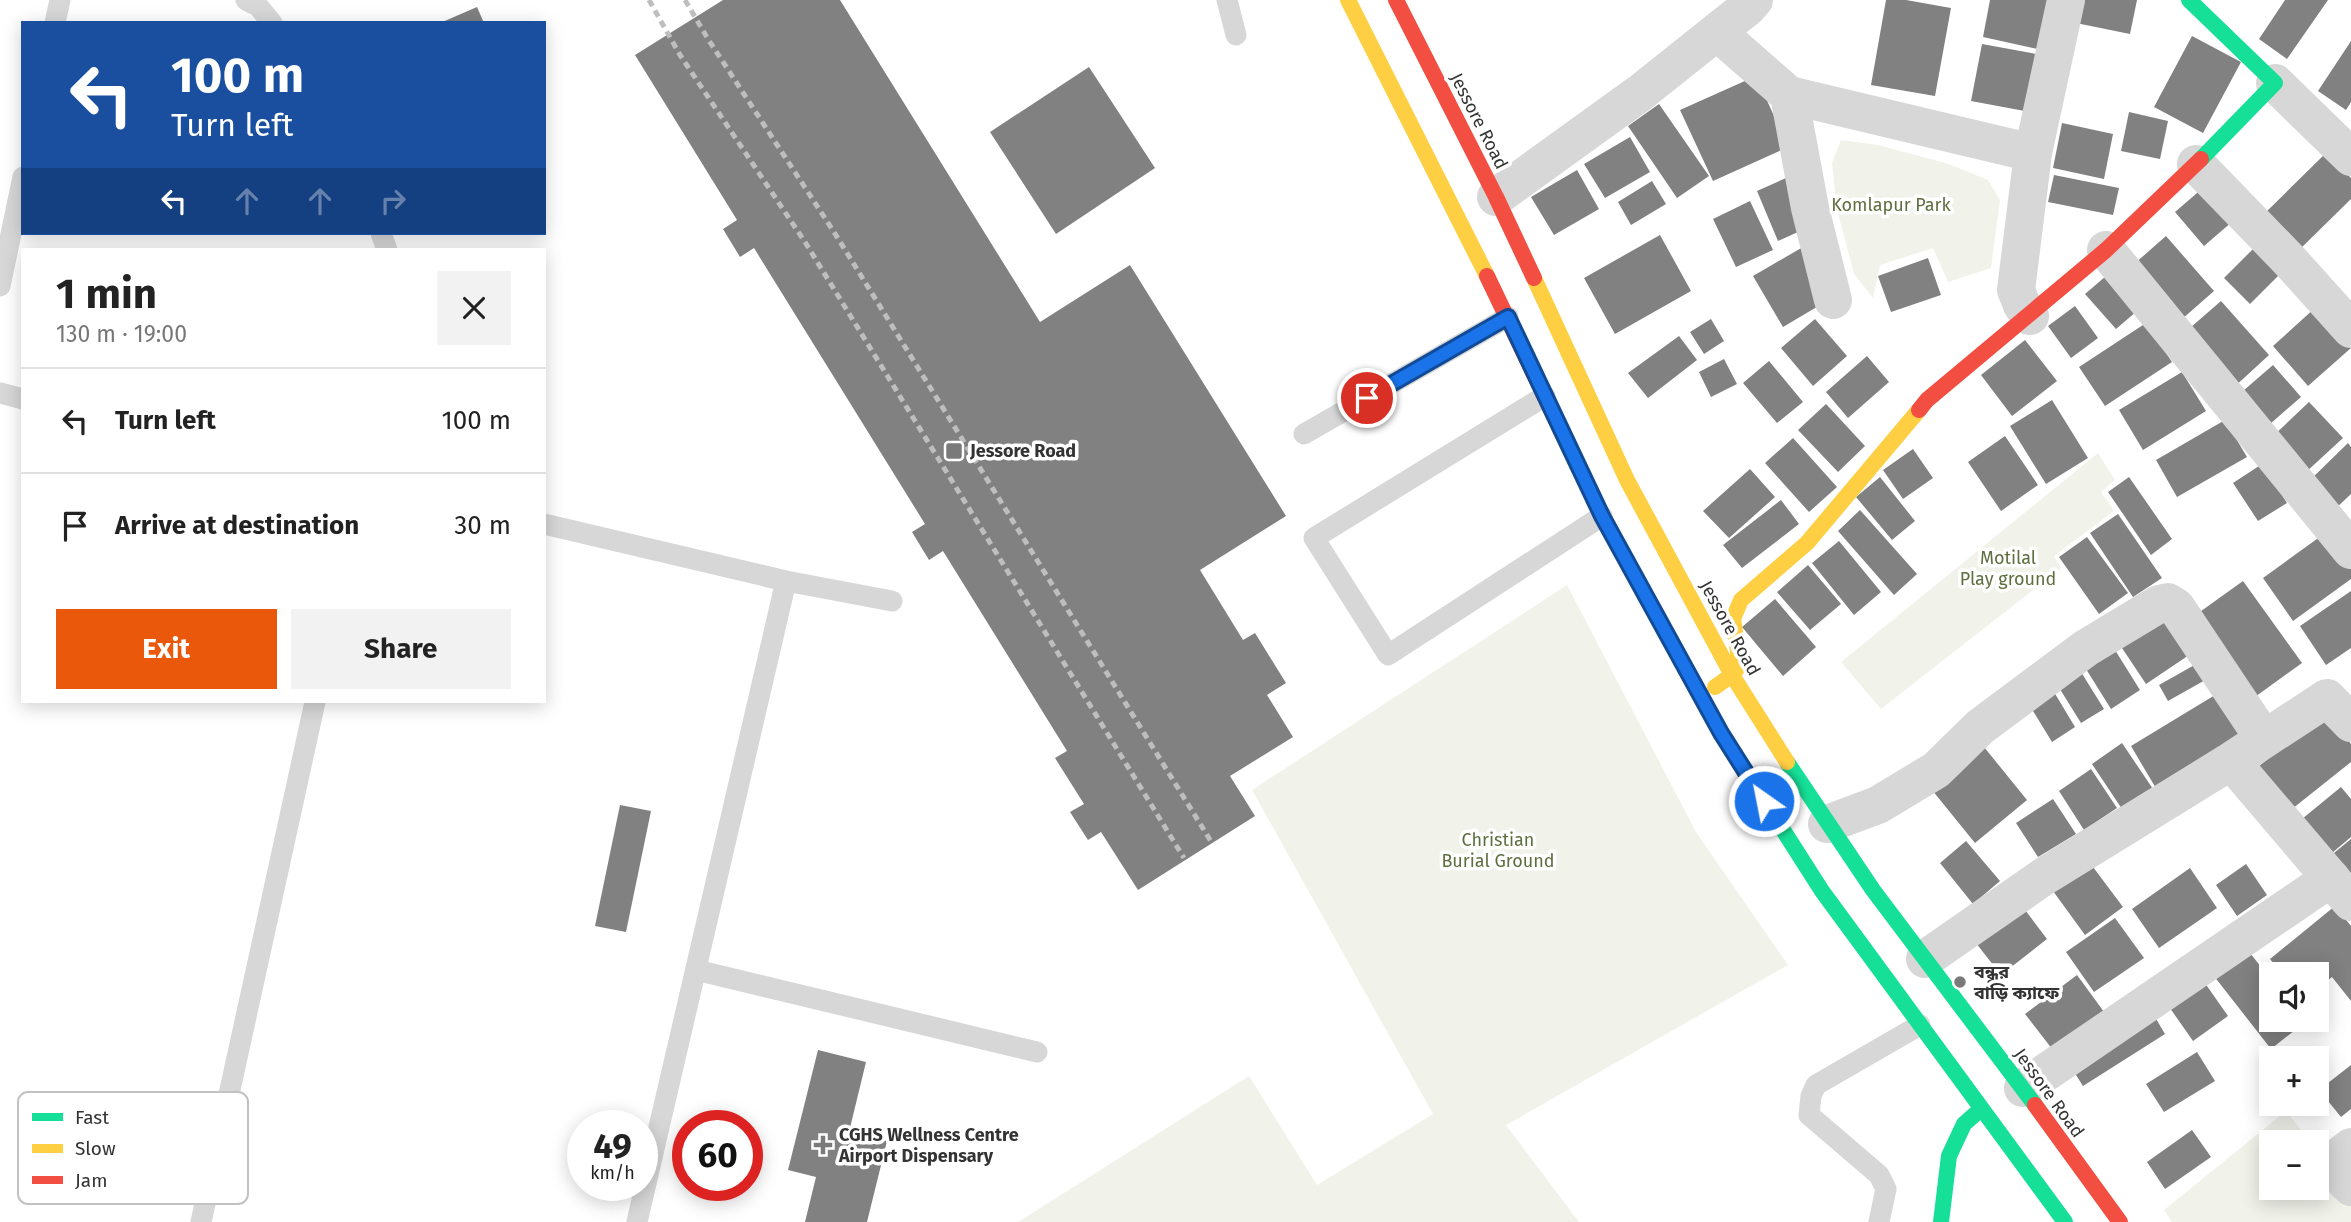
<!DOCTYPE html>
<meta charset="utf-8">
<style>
body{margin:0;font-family:"Fira Sans","Noto Sans Bengali",sans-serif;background:#f2f2f2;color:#222;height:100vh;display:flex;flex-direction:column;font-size:26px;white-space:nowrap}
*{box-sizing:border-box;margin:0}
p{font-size:23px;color:#767676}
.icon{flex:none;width:38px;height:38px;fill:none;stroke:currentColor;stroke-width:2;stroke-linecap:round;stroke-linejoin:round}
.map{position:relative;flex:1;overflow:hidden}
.sheet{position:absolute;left:21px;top:248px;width:525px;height:455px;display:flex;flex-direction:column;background:#fff;border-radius:0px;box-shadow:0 4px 18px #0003}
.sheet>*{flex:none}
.banner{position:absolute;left:21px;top:21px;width:525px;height:214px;border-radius:0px;box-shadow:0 4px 18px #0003;background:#1a4fa0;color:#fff;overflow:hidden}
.tools{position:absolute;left:2259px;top:962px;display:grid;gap:14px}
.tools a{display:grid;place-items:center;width:70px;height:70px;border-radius:0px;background:#fff;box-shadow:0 4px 18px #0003;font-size:35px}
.speed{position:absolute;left:567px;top:1110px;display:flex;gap:14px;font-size:35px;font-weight:700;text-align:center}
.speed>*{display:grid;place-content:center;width:91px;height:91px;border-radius:50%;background:#fff;box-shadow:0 4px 18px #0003;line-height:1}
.speed small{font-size:18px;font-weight:400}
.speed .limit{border:10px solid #d22;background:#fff;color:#111}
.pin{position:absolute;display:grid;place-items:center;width:60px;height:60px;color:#fff;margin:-30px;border:4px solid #fff;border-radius:50%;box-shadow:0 2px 7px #0007}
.me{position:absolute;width:77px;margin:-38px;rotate:327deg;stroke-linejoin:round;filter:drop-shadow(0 0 5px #0008)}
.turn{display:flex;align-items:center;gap:24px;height:147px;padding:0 35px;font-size:32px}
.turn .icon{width:91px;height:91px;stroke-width:2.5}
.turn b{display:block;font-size:49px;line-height:60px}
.lanes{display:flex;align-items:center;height:66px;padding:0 35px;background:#0003;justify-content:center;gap:35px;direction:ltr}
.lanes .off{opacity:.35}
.round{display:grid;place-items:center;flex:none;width:74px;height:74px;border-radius:0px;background:#f2f2f2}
.summary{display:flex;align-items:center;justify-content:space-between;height:119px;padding:0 35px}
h1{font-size:42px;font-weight:700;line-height:52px}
.button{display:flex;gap:14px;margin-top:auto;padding:14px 35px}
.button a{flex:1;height:80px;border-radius:0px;background:#ea580c;color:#fff;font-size:28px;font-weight:700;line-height:80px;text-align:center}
.button a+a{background:#f2f2f2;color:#222}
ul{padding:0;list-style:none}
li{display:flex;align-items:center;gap:21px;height:105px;padding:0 35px;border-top:2px solid #e0e0e0}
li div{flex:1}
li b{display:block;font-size:26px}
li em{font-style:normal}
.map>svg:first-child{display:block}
</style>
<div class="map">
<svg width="2351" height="1222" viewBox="0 0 2351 1222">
<rect width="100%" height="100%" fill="#fff"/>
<path fill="#f1f3eb" d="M 1841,140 L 1878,145 L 1949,164 L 1988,180 L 2000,200 L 1991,268 L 1948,282 L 1933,248 L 1880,265 L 1873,298 L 1854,274 L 1837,210 L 1832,163 Z
M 2098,453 L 2115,480 L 2101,492 L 2114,511 L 2054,556 L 2061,568 L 1881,709 L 1841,662 Z
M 1567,585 L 1696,832 L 1788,965 L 1506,1125 L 1579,1222 L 1018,1222 L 1249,1076 L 1317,1185 L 1433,1114 L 1252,790 Z
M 2286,1111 L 2311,1143 L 2272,1143 L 2272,1188 L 2317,1188 L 2317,1150 L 2351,1191 L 2351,1222 L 2172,1222 L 2164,1210 Z"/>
<path fill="#818181" d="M 723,0 L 840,0 L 1040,322 L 1130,265 L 1286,516 L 1200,570 L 1243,640 L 1255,633 L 1286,683 L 1267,695 L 1293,737 L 1230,776 L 1255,816 L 1138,890 L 1101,832 L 1088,840 L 1070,812 L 1084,804 L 1055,758 L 1067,751 L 943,551 L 929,560 L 912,532 L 925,524 L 754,248 L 740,257 L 723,229 L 737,220 L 635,55 Z
M 1886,0 L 1906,0 L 1951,8 L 1935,96 L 1871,85 Z
M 1990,0 L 2052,0 L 2042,50 L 1983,37 Z
M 2081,0 L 2137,0 L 2130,34 L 2076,23 Z
M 2285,0 L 2328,0 L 2287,59 L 2259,39 Z
M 477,7 L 484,23 L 440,23 Z
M 2192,36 L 2241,62 L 2203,133 L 2154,107 Z
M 2351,41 L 2351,102 L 2346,110 L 2318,91 Z
M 1982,44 L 2047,56 L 2036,113 L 1971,101 Z
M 1089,67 L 1155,168 L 1056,234 L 990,132 Z
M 1756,76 L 1788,147 L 1713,181 L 1680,110 Z
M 1659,104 L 1709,176 L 1677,198 L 1628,126 Z
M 2129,112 L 2168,121 L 2160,159 L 2121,151 Z
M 2062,123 L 2113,134 L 2104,179 L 2053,168 Z
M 1630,137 L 1650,172 L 1605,198 L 1584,164 Z
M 2326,153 L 2351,178 L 2351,199 L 2299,250 L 2264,214 Z
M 1577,170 L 1599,209 L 1554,235 L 1531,197 Z
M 2054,175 L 2119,188 L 2113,215 L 2048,202 Z
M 1786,178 L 1807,228 L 1778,241 L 1757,191 Z
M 1652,181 L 1666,204 L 1631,225 L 1618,202 Z
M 2204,187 L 2233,221 L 2204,246 L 2175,212 Z
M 1750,201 L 1773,250 L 1736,267 L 1713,219 Z
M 1660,235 L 1691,291 L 1615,334 L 1584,278 Z
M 2166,236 L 2214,291 L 2181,320 L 2133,265 Z
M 2260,242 L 2286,268 L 2250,304 L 2224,278 Z
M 1803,247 L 1832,298 L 1783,327 L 1753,276 Z
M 1928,258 L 1941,295 L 1891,312 L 1878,276 Z
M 2113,270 L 2144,305 L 2116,329 L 2085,294 Z
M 2221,301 L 2269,355 L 2232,389 L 2183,334 Z
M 2075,306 L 2098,338 L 2071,358 L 2048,326 Z
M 2316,307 L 2351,348 L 2308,386 L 2273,346 Z
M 1711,319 L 1724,341 L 1704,354 L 1690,332 Z
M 1815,319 L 1847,356 L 1813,386 L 1781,348 Z
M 2146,323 L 2172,362 L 2105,406 L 2079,367 Z
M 1679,336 L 1697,360 L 1648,398 L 1628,373 Z
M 2025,340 L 2057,381 L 2012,416 L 1981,375 Z
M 1867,356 L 1889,382 L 1848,418 L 1826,392 Z
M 1724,359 L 1737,384 L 1711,397 L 1699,372 Z
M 1769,361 L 1803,402 L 1777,423 L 1743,383 Z
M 2273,365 L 2301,397 L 2270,424 L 2243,391 Z
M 2182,372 L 2206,411 L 2143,450 L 2119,410 Z
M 2052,400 L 2088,458 L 2046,484 L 2010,426 Z
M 2309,402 L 2343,438 L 2305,473 L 2271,438 Z
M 1826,404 L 1865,446 L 1838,472 L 1798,430 Z
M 2225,420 L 2247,457 L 2177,497 L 2156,460 Z
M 2005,436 L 2038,485 L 2001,511 L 1968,462 Z
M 1793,438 L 1837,487 L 1809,512 L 1765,463 Z
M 2348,443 L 2351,447 L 2351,494 L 2334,510 L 2307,483 Z
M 1913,449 L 1933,478 L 1903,499 L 1883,470 Z
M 2262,464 L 2287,503 L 2258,521 L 2233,483 Z
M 1750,469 L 1775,497 L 1729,538 L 1703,511 Z
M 1880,477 L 1915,521 L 1892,540 L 1856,497 Z
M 2129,477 L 2172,539 L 2151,555 L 2108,492 Z
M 1781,500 L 1799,524 L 1742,568 L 1723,545 Z
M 1860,510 L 1917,574 L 1894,595 L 1838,531 Z
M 2118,514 L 2162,578 L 2133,597 L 2090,533 Z
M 2328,531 L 2351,562 L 2351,579 L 2293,621 L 2263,578 Z
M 2087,537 L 2128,593 L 2099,614 L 2059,557 Z
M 1839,541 L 1881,592 L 1854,615 L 1812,563 Z
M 1808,565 L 1841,604 L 1810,630 L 1777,592 Z
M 2243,581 L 2302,663 L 2248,702 L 2190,619 Z
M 2351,591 L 2351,648 L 2326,665 L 2300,626 Z
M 1775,599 L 1816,647 L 1783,676 L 1742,627 Z
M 2166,614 L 2192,653 L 2146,684 L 2120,645 Z
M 2115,650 L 2140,690 L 2111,709 L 2086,669 Z
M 2198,663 L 2207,679 L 2168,701 L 2159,685 Z
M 2081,672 L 2104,709 L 2081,723 L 2058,686 Z
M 2054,692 L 2075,727 L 2052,742 L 2030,706 Z
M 2220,692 L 2246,737 L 2157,790 L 2131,746 Z
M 2326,713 L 2351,744 L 2351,762 L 2282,817 L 2249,774 Z
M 2122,743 L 2155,792 L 2124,812 L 2092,764 Z
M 1984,747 L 2027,800 L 1975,843 L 1932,790 Z
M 2091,769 L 2117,808 L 2084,830 L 2059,791 Z
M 2341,787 L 2351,799 L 2351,837 L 2320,863 L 2291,828 Z
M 2053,799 L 2076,834 L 2038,857 L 2016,823 Z
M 620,805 L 651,811 L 626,932 L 595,926 Z
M 2351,839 L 2351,884 L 2329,857 Z
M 1966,841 L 2000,881 L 1973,904 L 1940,863 Z
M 2090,863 L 2123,907 L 2085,935 L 2053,891 Z
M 2246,864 L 2267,895 L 2237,916 L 2216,885 Z
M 2190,868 L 2217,908 L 2159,948 L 2132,909 Z
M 2019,902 L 2047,939 L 2001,975 L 1972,938 Z
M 2335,906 L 2351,926 L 2351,1001 L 2332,977 L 2317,989 L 2317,975 L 2283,975 L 2270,959 Z
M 2115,918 L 2144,958 L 2094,992 L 2066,952 Z
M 2243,944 L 2272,981 L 2272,1020 L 2302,1020 L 2304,1023 L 2271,1049 L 2210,971 Z
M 2077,975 L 2107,1016 L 2056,1054 L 2025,1014 Z
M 2200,976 L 2228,1016 L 2193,1041 L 2165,1001 Z
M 2152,1012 L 2165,1034 L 2083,1086 L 2069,1064 Z
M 818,1050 L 866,1062 L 849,1132 L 887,1141 L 867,1222 L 805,1222 L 816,1177 L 788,1170 Z
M 2197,1052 L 2215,1081 L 2164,1112 L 2146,1084 Z
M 2351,1065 L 2351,1109 L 2341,1117 L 2319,1090 Z
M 2192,1130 L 2211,1157 L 2165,1189 L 2147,1162 Z"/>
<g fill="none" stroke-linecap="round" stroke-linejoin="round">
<path stroke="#d7d7d7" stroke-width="21" d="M 246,0 L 258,6 L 272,23
M 1227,0 L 1236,35
M 55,23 L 60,0
M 381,233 L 387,250
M 0,286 L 23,177
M 0,393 L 23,399
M 1545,396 L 1314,538 L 1388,655 L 1602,516
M 1304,434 L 1508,317
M 544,524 L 786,581 L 892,601
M 696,970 L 1037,1052
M 201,1222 L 315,702
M 637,1222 L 786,581
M 1879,1222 L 1886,1189 L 1879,1175 L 1809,1115 L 1811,1096 L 1816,1085 L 1920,1025"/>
<path stroke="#d7d7d7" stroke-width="38" d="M 1717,32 L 1789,95 L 2033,153
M 2275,83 L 2351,157
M 1789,95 L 1810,208 L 1833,300
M 2196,164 L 2289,260 L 2351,329
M 1496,197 L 1640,93 L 1748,7 L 1754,0
M 2106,250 L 2351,550
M 2030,316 L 2022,305 L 2016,290 L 2033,153 L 2066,0
M 2231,761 L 2351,902
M 1827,824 L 1878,805 L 1936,770 L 1980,727 L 2086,648 L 2159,604 L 2168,602 L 2176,607 L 2264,739
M 1925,959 L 2043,877 L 2231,761 L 2327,698 L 2351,723
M 2023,1088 L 2331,878
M 2351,1147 L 2329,1164 L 2351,1187"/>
<path stroke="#16e098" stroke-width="16" d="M 2189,0 L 2275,83 L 2201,159
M 1787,762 L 1873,890 L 2035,1105
M 1741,764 L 1822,891 L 2065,1222
M 1941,1222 L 1949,1156 L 1964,1124 L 1981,1109"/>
<path stroke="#ffcf43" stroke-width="16" d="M 1348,0 L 1487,276
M 1534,278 L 1627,480 L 1732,675 L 1787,762
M 1715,687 L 1732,675 L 1740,665 L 1733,619 L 1741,600 L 1807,543 L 1919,410"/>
<path stroke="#f24e42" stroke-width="16" d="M 1396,0 L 1496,197 L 1534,278
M 1487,276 L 1602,516 L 1721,733 L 1741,764
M 1919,410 L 1927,400 L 2106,250 L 2201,159
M 2035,1105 L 2120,1222"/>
<path stroke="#bebebe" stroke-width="5" stroke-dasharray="7 5" stroke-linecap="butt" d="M 649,0 L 680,55 L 805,242 L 1184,858
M 685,0 L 708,39 L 834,232 L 1212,843"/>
</g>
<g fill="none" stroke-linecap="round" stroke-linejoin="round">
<defs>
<path id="route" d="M 1367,398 L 1508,317 L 1602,516 L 1721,733 L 1764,801"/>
</defs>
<use href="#route" stroke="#114b97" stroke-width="18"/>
<use href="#route" stroke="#1a73e8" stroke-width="12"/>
</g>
<g fill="#7a7a7a" stroke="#fff" stroke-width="2.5">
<rect x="945" y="442" width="18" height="18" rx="3.5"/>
<circle cx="1960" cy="982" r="7"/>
<path d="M819.5 1134.5h7v7h7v7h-7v7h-7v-7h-7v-7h7z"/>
</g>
<g text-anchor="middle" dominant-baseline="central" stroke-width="7" stroke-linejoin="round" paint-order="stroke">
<g font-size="18" fill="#333" stroke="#fff">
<text transform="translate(1479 121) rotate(63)">Jessore Road</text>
<text transform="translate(1730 628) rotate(61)">Jessore Road</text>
<text transform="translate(2049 1093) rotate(54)">Jessore Road</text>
</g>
<g font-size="18" fill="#5e6f3f" stroke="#fff">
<text x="1891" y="205">Komlapur Park</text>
<text x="2008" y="558">Motilal<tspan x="2008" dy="21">Play ground</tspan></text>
<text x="1498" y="840">Christian<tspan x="1498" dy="21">Burial Ground</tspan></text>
</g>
<g font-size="18" font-weight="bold" fill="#333" stroke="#fff" text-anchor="start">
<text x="970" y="451">Jessore Road</text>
<text x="1974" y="972">বন্ধুর<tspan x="1974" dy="21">বাড়ি ক্যাফে</tspan></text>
<text x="839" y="1135">CGHS Wellness Centre<tspan x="839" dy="21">Airport Dispensary</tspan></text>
</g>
</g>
<rect x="18" y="1092" width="230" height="112" rx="10" fill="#fff" stroke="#c2c2c2" stroke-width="2"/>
<rect x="32" y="1113" width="31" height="8" fill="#16e098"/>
<rect x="32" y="1144" width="31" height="9" fill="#ffcf43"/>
<rect x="32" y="1176" width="31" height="8" fill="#f24e42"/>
<g font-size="19" fill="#333">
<text x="75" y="1124">Fast</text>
<text x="75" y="1155">Slow</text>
<text x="75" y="1187">Jam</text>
</g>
</svg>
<div class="tools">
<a><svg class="icon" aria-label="sound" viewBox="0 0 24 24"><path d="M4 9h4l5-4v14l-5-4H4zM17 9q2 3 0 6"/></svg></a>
<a>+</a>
<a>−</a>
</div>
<div class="speed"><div>49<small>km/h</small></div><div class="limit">60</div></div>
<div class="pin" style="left:1367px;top:398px;background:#d93025"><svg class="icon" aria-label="arrive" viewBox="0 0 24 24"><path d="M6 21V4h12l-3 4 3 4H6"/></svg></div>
<svg class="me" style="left:1764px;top:801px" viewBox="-20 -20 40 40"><circle r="17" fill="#1a73e8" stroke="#fff" stroke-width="3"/><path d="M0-11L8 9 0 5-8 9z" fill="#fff"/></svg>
<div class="banner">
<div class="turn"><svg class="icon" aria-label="left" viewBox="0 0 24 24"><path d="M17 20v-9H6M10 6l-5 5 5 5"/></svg><div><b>100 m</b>Turn left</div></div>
<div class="lanes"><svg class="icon" aria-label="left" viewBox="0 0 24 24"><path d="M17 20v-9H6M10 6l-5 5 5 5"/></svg><svg class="icon off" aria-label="ahead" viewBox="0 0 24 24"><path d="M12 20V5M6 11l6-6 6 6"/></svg><svg class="icon off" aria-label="ahead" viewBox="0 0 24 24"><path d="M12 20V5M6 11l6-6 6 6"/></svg><svg class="icon off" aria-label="right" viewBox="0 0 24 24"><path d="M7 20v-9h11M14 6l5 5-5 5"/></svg></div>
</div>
<section class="sheet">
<div class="summary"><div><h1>1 min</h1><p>130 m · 19:00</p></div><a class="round"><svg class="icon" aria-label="close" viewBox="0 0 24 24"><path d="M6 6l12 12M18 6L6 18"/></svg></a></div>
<ul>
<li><svg class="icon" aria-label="left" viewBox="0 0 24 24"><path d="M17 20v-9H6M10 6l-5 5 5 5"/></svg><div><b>Turn left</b></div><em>100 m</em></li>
<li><svg class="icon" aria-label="arrive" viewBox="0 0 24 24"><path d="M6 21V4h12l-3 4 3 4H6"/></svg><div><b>Arrive at destination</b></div><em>30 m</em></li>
</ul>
<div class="button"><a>Exit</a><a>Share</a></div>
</section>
</div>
